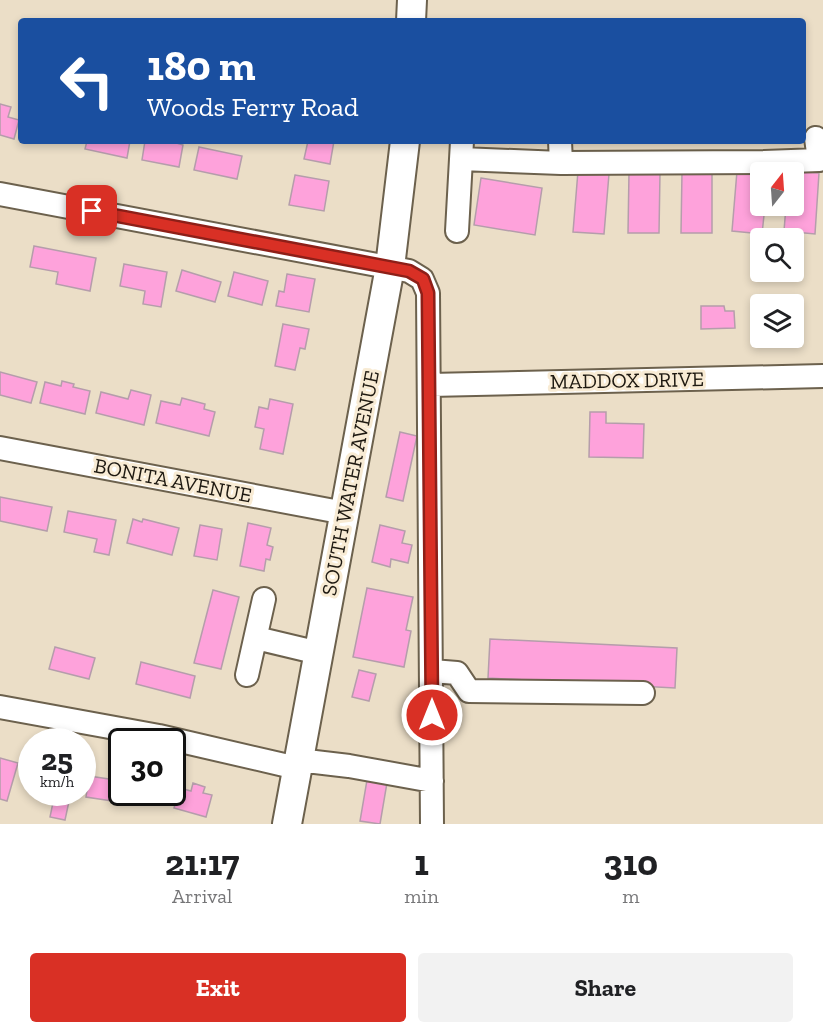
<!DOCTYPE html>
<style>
body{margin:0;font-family:"Zilla Slab",serif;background:#f2f2f2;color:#202124;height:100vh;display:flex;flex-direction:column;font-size:22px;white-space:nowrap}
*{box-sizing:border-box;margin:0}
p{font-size:20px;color:#757577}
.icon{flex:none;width:33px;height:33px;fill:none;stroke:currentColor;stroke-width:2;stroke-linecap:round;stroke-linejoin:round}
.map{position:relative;height:824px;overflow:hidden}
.panel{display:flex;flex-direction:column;background:#fff;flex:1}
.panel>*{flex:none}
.guide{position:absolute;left:18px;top:18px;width:788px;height:126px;border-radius:6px;box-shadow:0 3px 9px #0003;background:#1a4fa0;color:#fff;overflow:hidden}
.needle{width:39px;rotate:17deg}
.controls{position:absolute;left:750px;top:162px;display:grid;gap:12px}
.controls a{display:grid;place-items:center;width:54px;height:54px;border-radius:6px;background:#fff;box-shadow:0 3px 9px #0003;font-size:30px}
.speed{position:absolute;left:18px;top:728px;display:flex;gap:12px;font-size:30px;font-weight:700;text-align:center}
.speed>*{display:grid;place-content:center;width:78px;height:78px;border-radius:50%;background:#fff;box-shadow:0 3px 9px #0003;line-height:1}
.speed small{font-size:15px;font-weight:400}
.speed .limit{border:3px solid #111;border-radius:9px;background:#fff;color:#111}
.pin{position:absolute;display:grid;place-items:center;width:51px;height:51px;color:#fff;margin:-26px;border-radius:12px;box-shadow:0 3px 9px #0006}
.me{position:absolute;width:66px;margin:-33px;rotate:0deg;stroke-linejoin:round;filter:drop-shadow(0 0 4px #0008)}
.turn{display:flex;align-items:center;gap:21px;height:126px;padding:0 30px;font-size:27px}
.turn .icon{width:78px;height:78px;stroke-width:2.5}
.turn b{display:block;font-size:42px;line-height:51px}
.eta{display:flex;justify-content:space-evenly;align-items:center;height:102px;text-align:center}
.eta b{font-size:36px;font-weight:800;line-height:42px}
.button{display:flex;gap:12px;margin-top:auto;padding:12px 30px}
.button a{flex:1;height:69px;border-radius:6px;background:#d93025;color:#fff;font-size:24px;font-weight:800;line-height:69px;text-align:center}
.button a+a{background:#f2f2f2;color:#202124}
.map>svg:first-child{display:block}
</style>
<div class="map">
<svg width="823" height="824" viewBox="0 0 823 824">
<rect width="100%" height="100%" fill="#ebdec7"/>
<path fill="#fea2db" stroke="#b59dab" stroke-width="1.5" d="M 0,104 L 11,107 L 8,117 L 19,120 L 14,139 L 0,135 Z
M 87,141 L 130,141 L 127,158 L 85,149 Z
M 145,141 L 170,141 L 183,145 L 179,167 L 142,160 Z
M 308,141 L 334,141 L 330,164 L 304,159 Z
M 199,147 L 242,156 L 237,179 L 194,170 Z
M 578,171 L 609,174 L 604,234 L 573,232 Z
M 737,171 L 760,173 L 760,206 L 765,206 L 762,234 L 732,231 Z
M 788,171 L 819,173 L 815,234 L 784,231 L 786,206 L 794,206 L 794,172 L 788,172 Z
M 629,172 L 660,173 L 659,233 L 628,233 Z
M 682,172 L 712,172 L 712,233 L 681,233 Z
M 295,175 L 329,181 L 324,211 L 289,205 Z
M 481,178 L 542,188 L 535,235 L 474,225 Z
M 34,246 L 96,258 L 90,291 L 56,284 L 58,272 L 30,267 Z
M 124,264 L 167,272 L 161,307 L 143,304 L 145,291 L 120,286 Z
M 182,270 L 221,282 L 215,302 L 176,291 Z
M 234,272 L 268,281 L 262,305 L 228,296 Z
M 287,274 L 315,279 L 309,312 L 276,306 L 279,291 L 284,292 Z
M 701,306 L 724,306 L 725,311 L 734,311 L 735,328 L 701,329 Z
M 283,324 L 309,329 L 305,349 L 300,348 L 295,370 L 275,366 Z
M 0,372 L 37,382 L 31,403 L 0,395 Z
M 62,381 L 74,384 L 73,387 L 90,391 L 85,414 L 40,403 L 45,382 L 61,386 Z
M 131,390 L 151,395 L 144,425 L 96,413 L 101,392 L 128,399 Z
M 182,398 L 205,404 L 204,409 L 215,412 L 209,436 L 156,423 L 161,401 L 180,405 Z
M 270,399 L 293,404 L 283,454 L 260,449 L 264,429 L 255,427 L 259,407 L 268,409 Z
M 590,412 L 606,412 L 606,423 L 644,424 L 643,458 L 589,457 Z
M 400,432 L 417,436 L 403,501 L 386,497 Z
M 0,497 L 52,507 L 47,531 L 0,521 Z
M 68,511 L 116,520 L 109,555 L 94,552 L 97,539 L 64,532 Z
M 133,519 L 142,522 L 143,519 L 179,528 L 172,555 L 127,543 Z
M 248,523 L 271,528 L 267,545 L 273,547 L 270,560 L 266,559 L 264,571 L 240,566 Z
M 200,525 L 222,529 L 217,560 L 194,556 Z
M 380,525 L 405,531 L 402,543 L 412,545 L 408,563 L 391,559 L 390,567 L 372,562 Z
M 367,588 L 413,597 L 406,630 L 411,631 L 404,667 L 353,657 Z
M 213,590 L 239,597 L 221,669 L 194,663 Z
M 490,639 L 677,648 L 675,688 L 488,678 Z
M 55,647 L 95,658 L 89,679 L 49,669 Z
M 141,662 L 195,676 L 190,698 L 136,684 Z
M 359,670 L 376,674 L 369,701 L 352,697 Z
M 0,758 L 18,763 L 7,801 L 0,799 Z
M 368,774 L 388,777 L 380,824 L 360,821 Z
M 89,776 L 122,781 L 122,792 L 126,792 L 125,803 L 86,797 Z
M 193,783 L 205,787 L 203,793 L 212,795 L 206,817 L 174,808 L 180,788 L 191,791 Z
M 50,792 L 71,792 L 65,820 L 50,817 L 55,793 Z"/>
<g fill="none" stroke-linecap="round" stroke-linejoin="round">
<defs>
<path id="minor" d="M 461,159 L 561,163 L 560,141
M 561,163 L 764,162 L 819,160 L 816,138
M 0,194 L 409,271 L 422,279 L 428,293 L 432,824
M 457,231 L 462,141
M 430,385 L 823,376
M 0,448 L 345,513
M 256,638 L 319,653
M 432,671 L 457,673 L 469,691 L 643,693
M 247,675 L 264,599
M 0,707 L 159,736 L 297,768
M 298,760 L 349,766 L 432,781"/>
<path id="major" d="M 411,21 L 412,0
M 287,824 L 390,267 L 405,141"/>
</defs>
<use href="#minor" stroke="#6c614d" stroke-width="26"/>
<use href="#major" stroke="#6c614d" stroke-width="32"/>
<use href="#minor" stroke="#fff" stroke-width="22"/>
<use href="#major" stroke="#fff" stroke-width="28"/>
</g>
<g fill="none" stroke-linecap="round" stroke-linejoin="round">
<defs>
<path id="route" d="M 92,211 L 409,271 L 423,279 L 428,293 L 432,715"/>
</defs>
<use href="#route" stroke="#8d1f18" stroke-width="15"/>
<use href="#route" stroke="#d93025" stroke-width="10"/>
</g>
<g text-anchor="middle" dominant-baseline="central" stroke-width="6" stroke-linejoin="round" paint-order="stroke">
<g font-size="21" fill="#1e1911" stroke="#f8ebd4">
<text transform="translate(627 380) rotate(-1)">MADDOX DRIVE</text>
<text transform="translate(173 480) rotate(11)">BONITA AVENUE</text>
<text transform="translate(350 483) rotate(-79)">SOUTH WATER AVENUE</text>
</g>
</g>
</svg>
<div class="controls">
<a><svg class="needle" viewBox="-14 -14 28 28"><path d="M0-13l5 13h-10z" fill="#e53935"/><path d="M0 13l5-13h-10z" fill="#757577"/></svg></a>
<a><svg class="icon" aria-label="search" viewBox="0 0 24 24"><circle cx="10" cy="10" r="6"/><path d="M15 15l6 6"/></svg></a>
<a><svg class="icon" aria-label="layers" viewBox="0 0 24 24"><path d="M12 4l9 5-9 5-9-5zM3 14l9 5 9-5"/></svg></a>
</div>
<div class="speed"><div>25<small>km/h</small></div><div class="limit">30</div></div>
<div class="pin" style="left:92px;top:211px;background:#d93025"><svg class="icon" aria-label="arrive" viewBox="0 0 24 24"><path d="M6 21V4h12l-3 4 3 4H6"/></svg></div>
<svg class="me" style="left:432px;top:715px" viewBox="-20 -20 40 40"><circle r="17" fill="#d93025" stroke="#fff" stroke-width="3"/><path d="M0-11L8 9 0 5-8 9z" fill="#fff"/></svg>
<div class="guide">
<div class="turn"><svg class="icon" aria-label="left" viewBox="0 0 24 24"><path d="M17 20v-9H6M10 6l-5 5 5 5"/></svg><div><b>180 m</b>Woods Ferry Road</div></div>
</div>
</div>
<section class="panel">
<div class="eta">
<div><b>21:17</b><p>Arrival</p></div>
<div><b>1</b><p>min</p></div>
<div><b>310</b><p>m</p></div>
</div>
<div class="button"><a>Exit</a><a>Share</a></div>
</section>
